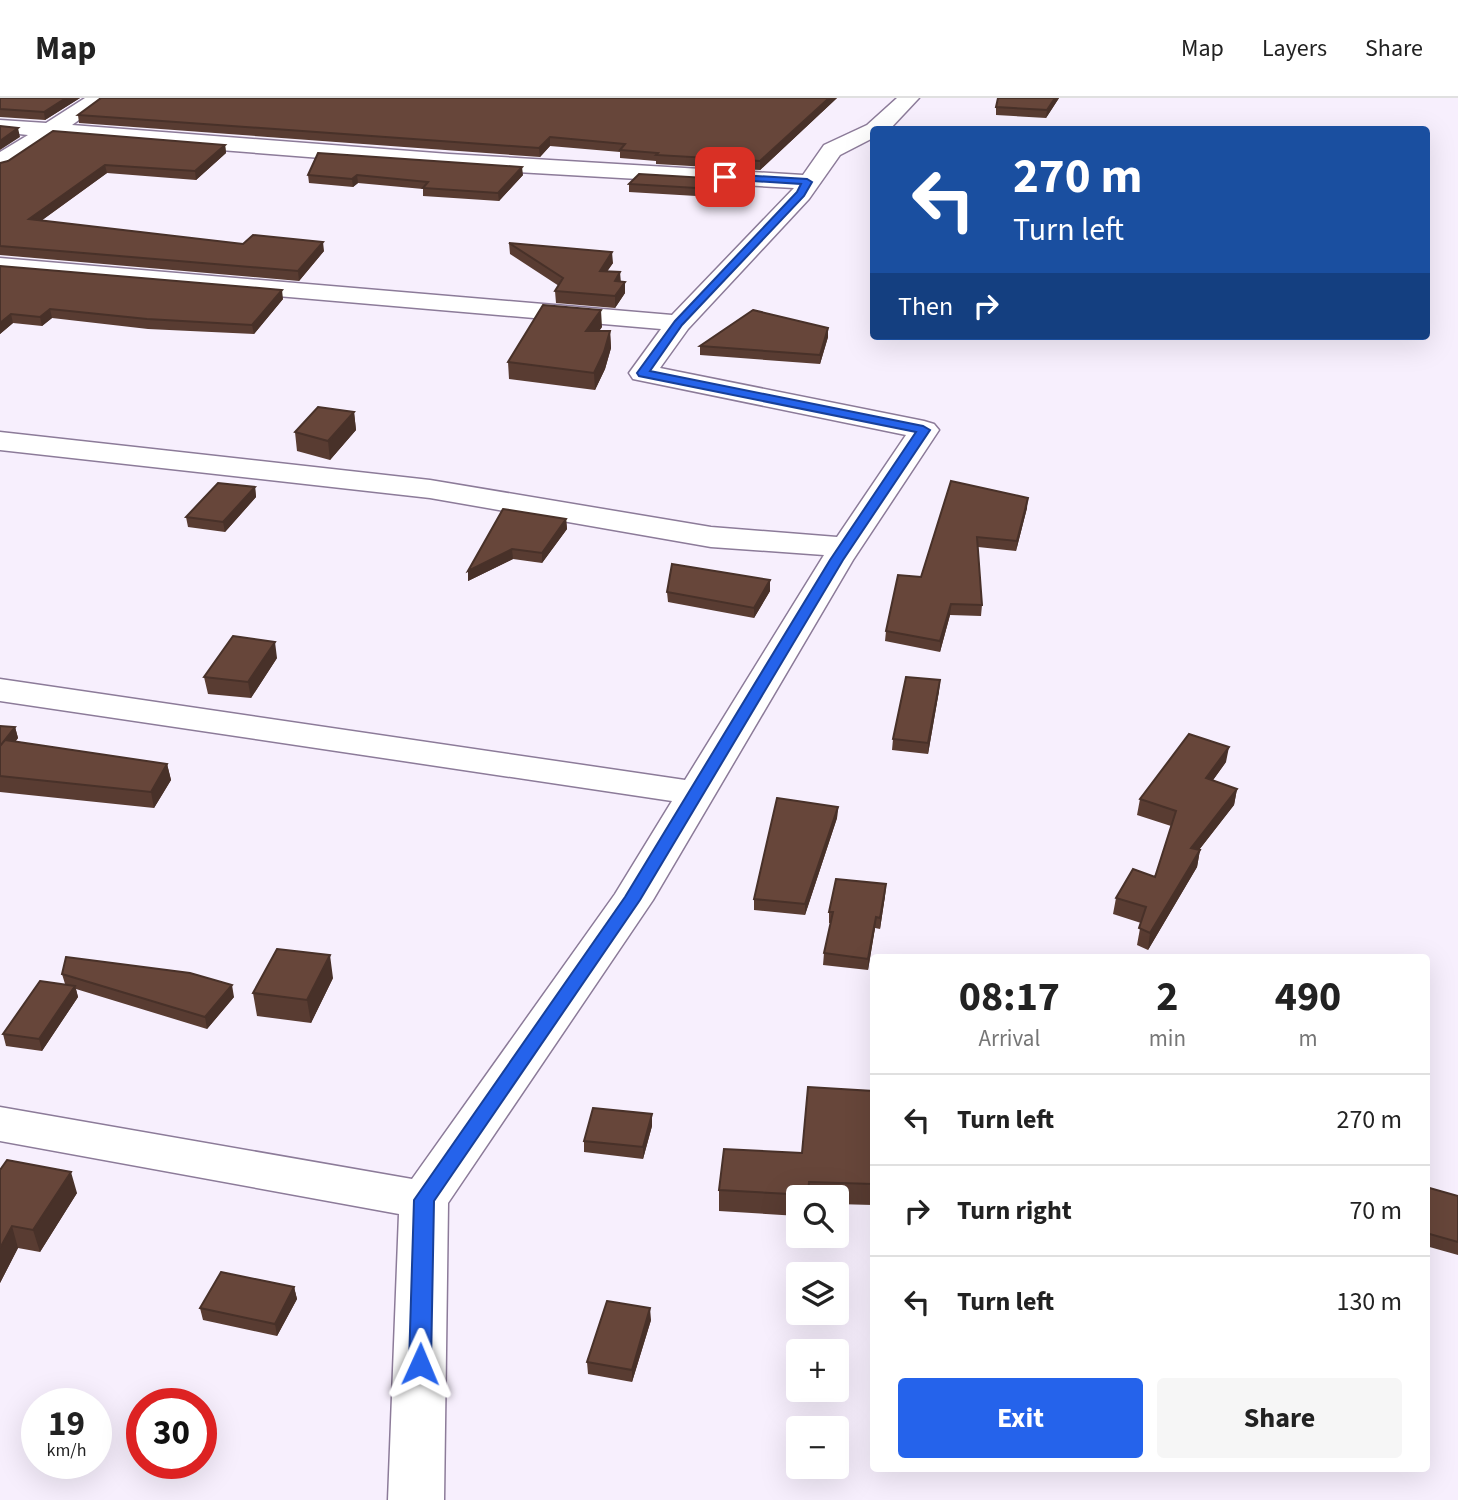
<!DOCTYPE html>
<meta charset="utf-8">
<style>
body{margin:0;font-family:"Source Sans 3",sans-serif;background:#f6f6f6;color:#222;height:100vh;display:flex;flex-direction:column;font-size:26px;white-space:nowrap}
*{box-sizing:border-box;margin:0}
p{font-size:23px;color:#767676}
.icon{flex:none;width:38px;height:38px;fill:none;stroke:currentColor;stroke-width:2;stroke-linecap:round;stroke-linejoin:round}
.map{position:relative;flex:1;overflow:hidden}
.drawer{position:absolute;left:870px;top:856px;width:560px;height:518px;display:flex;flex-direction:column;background:#fff;border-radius:7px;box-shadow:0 7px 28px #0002}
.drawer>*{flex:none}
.guide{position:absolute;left:870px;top:28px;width:560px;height:214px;border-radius:7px;box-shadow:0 7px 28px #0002;background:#1a4fa0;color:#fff;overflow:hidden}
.fabs{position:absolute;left:786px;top:1087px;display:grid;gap:14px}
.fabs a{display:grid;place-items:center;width:63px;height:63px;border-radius:7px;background:#fff;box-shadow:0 7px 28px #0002;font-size:35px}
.speed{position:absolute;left:21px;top:1290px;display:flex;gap:14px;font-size:35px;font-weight:700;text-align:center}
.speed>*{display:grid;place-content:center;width:91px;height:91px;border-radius:50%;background:#fff;box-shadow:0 7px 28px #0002;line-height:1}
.speed small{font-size:18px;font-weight:400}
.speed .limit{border:10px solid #d22;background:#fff;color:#111}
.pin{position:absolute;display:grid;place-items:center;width:60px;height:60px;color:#fff;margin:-30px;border-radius:14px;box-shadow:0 4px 10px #0006}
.me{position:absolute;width:77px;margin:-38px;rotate:1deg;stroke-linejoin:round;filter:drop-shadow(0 0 5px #0008)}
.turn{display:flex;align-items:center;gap:24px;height:147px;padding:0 28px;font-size:32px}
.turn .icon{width:91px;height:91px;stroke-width:2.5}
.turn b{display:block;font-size:49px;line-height:60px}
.then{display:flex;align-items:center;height:66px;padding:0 28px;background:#0003;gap:14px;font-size:26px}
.eta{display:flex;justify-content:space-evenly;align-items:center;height:119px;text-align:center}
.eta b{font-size:42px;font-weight:700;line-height:49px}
.action{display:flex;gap:14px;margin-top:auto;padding:14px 28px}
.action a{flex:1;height:80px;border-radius:7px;background:#2563eb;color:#fff;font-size:28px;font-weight:700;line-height:80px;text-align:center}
.action a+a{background:#f6f6f6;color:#222}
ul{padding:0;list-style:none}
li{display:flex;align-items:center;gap:21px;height:91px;padding:0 28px;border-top:2px solid #e0e0e0}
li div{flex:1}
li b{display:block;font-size:26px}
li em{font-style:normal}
header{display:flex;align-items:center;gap:42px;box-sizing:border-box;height:98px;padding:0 35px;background:#fff;border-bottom:2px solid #e0e0e0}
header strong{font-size:33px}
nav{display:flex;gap:38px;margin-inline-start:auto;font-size:24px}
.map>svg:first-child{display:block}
</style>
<header>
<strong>Map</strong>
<nav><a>Map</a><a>Layers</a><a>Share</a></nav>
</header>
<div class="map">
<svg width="1458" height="1402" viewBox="0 0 1458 1402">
<rect width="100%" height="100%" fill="#f7effd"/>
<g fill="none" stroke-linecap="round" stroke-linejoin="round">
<defs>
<path id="street" d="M 85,0 L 109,0 L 72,27 L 449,56 L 803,77 L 824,47 L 867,27 L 897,0 L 919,0 L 889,32 L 873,32 L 873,40 L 840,57 L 809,101 L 688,231 L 660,270 L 924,323 L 934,326 L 939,332 L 853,462 L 653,802 L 448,1105 L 444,1402 L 388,1402 L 399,1116 L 0,1043 L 0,1009 L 412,1081 L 615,796 L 672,703 L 0,603 L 0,581 L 685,682 L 824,457 L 711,449 L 430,400 L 0,352 L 0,334 L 430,382 L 711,429 L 837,439 L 906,337 L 633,281 L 629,275 L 661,231 L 0,174 L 0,160 L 672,217 L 794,90 L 449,70 L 54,39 L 8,69 L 0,71 L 0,54 L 28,37 L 0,34 L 0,22 L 46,25 Z"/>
</defs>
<use href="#street" stroke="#8c7b99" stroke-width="3"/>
<use href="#street" fill="#fff" fill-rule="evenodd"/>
</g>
<path fill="#593c32" d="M 0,0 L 80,0 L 45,22 L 0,19 Z
M 837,0 L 760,72 L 656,66 L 656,63 L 620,60 L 620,54 L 550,48 L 540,59 L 79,25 L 78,17 Z
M 1059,0 L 1046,20 L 996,17 L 996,9 Z
M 225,47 L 226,55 L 196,82 L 107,75 L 41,123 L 243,146 L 324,153 L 299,183 L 0,157 L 0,65 Z
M 308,77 L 523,77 L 499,103 L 423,98 L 423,91 L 358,85 L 353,89 L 309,85 Z
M 629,86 L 741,90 L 730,100 L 629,94 Z
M 509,145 L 613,165 L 607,173 L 621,184 L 625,184 L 625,195 L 615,210 L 556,205 L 555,193 L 559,188 L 510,156 Z
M 0,168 L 283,201 L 254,236 L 148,231 L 52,220 L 42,228 L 13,225 L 0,236 Z
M 602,229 L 599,233 L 610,233 L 611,250 L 605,271 L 595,292 L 509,281 L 508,264 Z
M 828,239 L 820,266 L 700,257 L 700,248 Z
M 354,314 L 356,332 L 330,362 L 297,353 L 295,334 Z
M 951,383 L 1027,410 L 1016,453 L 978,449 L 982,507 L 981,518 L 950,517 L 940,554 L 885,543 L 886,533 L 921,479 Z
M 255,389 L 256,399 L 225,434 L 188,429 L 186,419 Z
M 566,421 L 567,431 L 542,465 L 513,461 L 468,483 L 468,473 Z
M 770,493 L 754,520 L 668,504 L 667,494 Z
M 277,560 L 251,600 L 208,596 L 204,579 Z
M 940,582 L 939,593 L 928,656 L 892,652 L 893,641 Z
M 0,628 L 15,629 L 18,640 L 15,644 L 167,666 L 171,682 L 154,710 L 0,694 Z
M 1226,664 L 1213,682 L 1237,691 L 1234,707 L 1199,752 L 1200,752 L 1197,769 L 1148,852 L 1137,847 L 1141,825 L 1113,816 L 1116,800 L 1155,779 L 1171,728 L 1137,717 L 1140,701 Z
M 838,709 L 837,720 L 805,817 L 754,812 L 754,801 Z
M 886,786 L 885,798 L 880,831 L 875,830 L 868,872 L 823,867 L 824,855 L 831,825 L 829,825 L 829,814 Z
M 62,876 L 234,899 L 207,931 L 76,891 L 78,899 L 42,953 L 6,948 L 3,936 L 65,886 Z
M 333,880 L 311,925 L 257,918 L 253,895 Z
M 873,993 L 873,1107 L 836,1106 L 836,1099 L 798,1099 L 798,1118 L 719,1113 L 719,1092 L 802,1055 Z
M 652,1028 L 643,1061 L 584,1054 L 584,1043 Z
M 0,1072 L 77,1095 L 40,1154 L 18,1150 L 0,1185 Z
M 1426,1089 L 1458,1098 L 1458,1157 L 1426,1148 Z
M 294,1189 L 297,1201 L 277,1238 L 203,1222 L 200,1210 Z
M 651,1222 L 632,1284 L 588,1276 L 587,1264 Z"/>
<path fill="#483129" d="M 66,0 L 80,0 L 45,22 L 44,14 Z
M 829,0 L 837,0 L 760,72 L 760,63 Z
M 1055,0 L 1059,0 L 1046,20 L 1047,12 Z
M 18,30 L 20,39 L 0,52 L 0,43 Z
M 550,39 L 550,48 L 540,59 L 539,50 Z
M 225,47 L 226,55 L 196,82 L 195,73 Z
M 105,67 L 107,75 L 31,130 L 29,121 Z
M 522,69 L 523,77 L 499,103 L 498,95 Z
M 357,77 L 358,85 L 353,89 L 352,81 Z
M 741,82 L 741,90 L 730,100 L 730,92 Z
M 323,144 L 324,153 L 299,183 L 298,173 Z
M 612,154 L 613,165 L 600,184 L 600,173 Z
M 620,174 L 621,185 L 615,183 Z
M 625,184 L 625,195 L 615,210 L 615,198 Z
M 282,192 L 283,201 L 254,236 L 252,227 Z
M 50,211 L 52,220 L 42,228 L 40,219 Z
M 601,212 L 602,229 L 587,249 L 586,233 Z
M 11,216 L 13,225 L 0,236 L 0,225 Z
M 828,230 L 828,239 L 820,266 L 820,257 Z
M 610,233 L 611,250 L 605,271 L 595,292 L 594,275 Z
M 354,314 L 356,332 L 330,362 L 328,343 Z
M 255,389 L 256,399 L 225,434 L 223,424 Z
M 1028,400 L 1027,410 L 1016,453 L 1017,443 Z
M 566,421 L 567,431 L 542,465 L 542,455 Z
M 512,451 L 513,461 L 468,483 L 468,473 Z
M 770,482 L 770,493 L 754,520 L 754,510 Z
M 951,506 L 950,517 L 940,554 L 940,543 Z
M 275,544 L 277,560 L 251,600 L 248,584 Z
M 940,582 L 939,593 L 928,656 L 928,645 Z
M 15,629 L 18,640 L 0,664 L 0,649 Z
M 1229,649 L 1226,664 L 1203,696 L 1206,680 Z
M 167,666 L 171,682 L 154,710 L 151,694 Z
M 1237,691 L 1234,707 L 1188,766 L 1191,750 Z
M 838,709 L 837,720 L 805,817 L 805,806 Z
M 1200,752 L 1197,769 L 1148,852 L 1150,835 Z
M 886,786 L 885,798 L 880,831 L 880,820 Z
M 876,819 L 875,830 L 868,872 L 868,861 Z
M 330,857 L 333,880 L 311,925 L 307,902 Z
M 232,887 L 234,899 L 207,931 L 205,919 Z
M 75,888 L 78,899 L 42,953 L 39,941 Z
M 652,1016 L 652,1028 L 643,1061 L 643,1049 Z
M 71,1074 L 77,1095 L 40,1154 L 33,1132 Z
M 12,1128 L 18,1150 L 0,1185 L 0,1150 Z
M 294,1189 L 297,1201 L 277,1238 L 275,1226 Z
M 650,1210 L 651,1222 L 632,1284 L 632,1272 Z"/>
<path fill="#67463a" stroke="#483129" stroke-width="2" d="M 0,0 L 66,0 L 44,14 L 0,11 Z
M 101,0 L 829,0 L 760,63 L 656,57 L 658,55 L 620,52 L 625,46 L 550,39 L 539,50 L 78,17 Z
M 998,0 L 1055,0 L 1047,12 L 996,9 Z
M 0,28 L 18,30 L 0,43 Z
M 53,33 L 225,47 L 195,73 L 105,67 L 29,121 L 243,146 L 253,137 L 323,144 L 298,173 L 0,148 L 0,65 L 8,63 Z
M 318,55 L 522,69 L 498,95 L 423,90 L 428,84 L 357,77 L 352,81 L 308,77 Z
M 639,76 L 741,82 L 730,92 L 629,86 Z
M 509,145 L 612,154 L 600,173 L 620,174 L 615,183 L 625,184 L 615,198 L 555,193 L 563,180 Z
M 0,168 L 282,192 L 252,227 L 147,221 L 50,211 L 40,219 L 11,216 L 0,225 Z
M 543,207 L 601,212 L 586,233 L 610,233 L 604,254 L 594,275 L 508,264 Z
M 753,212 L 828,230 L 820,257 L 700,248 Z
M 318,309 L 354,314 L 328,343 L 295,334 Z
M 951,383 L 1028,400 L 1017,443 L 977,439 L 982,507 L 951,506 L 940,543 L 886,533 L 898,477 L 921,479 Z
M 218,385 L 255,389 L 223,424 L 186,419 Z
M 503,411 L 566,421 L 542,455 L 512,451 L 468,473 Z
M 672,466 L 770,482 L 754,510 L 667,494 Z
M 233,538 L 275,544 L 248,584 L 204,579 Z
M 906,579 L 940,582 L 928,645 L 893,641 Z
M 0,628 L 15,629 L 0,648 Z
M 1189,636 L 1229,649 L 1206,680 L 1237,691 L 1191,750 L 1200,752 L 1150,835 L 1139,830 L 1146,809 L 1116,800 L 1133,771 L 1155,779 L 1176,713 L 1140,701 Z
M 5,642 L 167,666 L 151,694 L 0,678 L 0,648 Z
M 777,700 L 838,709 L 805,806 L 754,801 Z
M 836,781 L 886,786 L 880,820 L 876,819 L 868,861 L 824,855 L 833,814 L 829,814 Z
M 277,851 L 330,857 L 307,902 L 253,895 Z
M 66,859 L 190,875 L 232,887 L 205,919 L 62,876 Z
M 40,883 L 75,888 L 39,941 L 3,936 Z
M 808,989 L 873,993 L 873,1086 L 809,1084 L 808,1097 L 719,1092 L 724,1051 L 802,1055 Z
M 593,1010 L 652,1016 L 643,1049 L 584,1043 Z
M 7,1062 L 71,1074 L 33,1132 L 12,1128 L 0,1150 L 0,1072 Z
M 1426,1089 L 1458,1098 L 1458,1144 L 1426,1135 Z
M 221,1174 L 294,1189 L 275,1226 L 200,1210 Z
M 607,1203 L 650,1210 L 632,1272 L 587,1264 Z"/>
<path fill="#2563eb" stroke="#184099" stroke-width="2" d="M 725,76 L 807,81 L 812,84 L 804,98 L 682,227 L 650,273 L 923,328 L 930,332 L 843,462 L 640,802 L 434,1103 L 431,1266 L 427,1272 L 420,1275 L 412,1272 L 409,1266 L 414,1102 L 625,799 L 830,462 L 916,334 L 639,278 L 637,275 L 675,223 L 797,94 L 801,86 L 721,81 L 720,79 Z"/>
</svg>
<div class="fabs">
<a><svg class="icon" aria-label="search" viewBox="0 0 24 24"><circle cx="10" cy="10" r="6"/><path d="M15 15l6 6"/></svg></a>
<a><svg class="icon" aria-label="layers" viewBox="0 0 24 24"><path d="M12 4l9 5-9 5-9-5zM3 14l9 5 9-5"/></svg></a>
<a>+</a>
<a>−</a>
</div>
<div class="speed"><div>19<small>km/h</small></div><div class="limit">30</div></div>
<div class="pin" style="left:725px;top:79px;background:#d93025"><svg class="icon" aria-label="arrive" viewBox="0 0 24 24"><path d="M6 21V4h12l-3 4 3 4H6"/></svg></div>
<svg class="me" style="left:420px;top:1266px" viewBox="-20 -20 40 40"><path d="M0-17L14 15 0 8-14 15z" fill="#2563eb" stroke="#fff" stroke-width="4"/></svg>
<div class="guide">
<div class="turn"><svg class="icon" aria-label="left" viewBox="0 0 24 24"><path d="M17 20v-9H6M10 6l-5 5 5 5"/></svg><div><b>270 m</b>Turn left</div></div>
<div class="then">Then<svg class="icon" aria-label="right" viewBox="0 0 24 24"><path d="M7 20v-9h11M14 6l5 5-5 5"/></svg></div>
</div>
<section class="drawer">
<div class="eta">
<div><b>08:17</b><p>Arrival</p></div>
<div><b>2</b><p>min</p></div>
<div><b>490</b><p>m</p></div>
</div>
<ul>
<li><svg class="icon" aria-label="left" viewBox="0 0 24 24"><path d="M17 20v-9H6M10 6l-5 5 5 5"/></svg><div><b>Turn left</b></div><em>270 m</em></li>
<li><svg class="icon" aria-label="right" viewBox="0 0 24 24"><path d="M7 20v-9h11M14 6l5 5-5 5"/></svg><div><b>Turn right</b></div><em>70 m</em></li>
<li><svg class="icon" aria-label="left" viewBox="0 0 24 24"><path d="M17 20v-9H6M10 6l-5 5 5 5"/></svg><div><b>Turn left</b></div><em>130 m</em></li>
</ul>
<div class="action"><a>Exit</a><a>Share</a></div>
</section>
</div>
